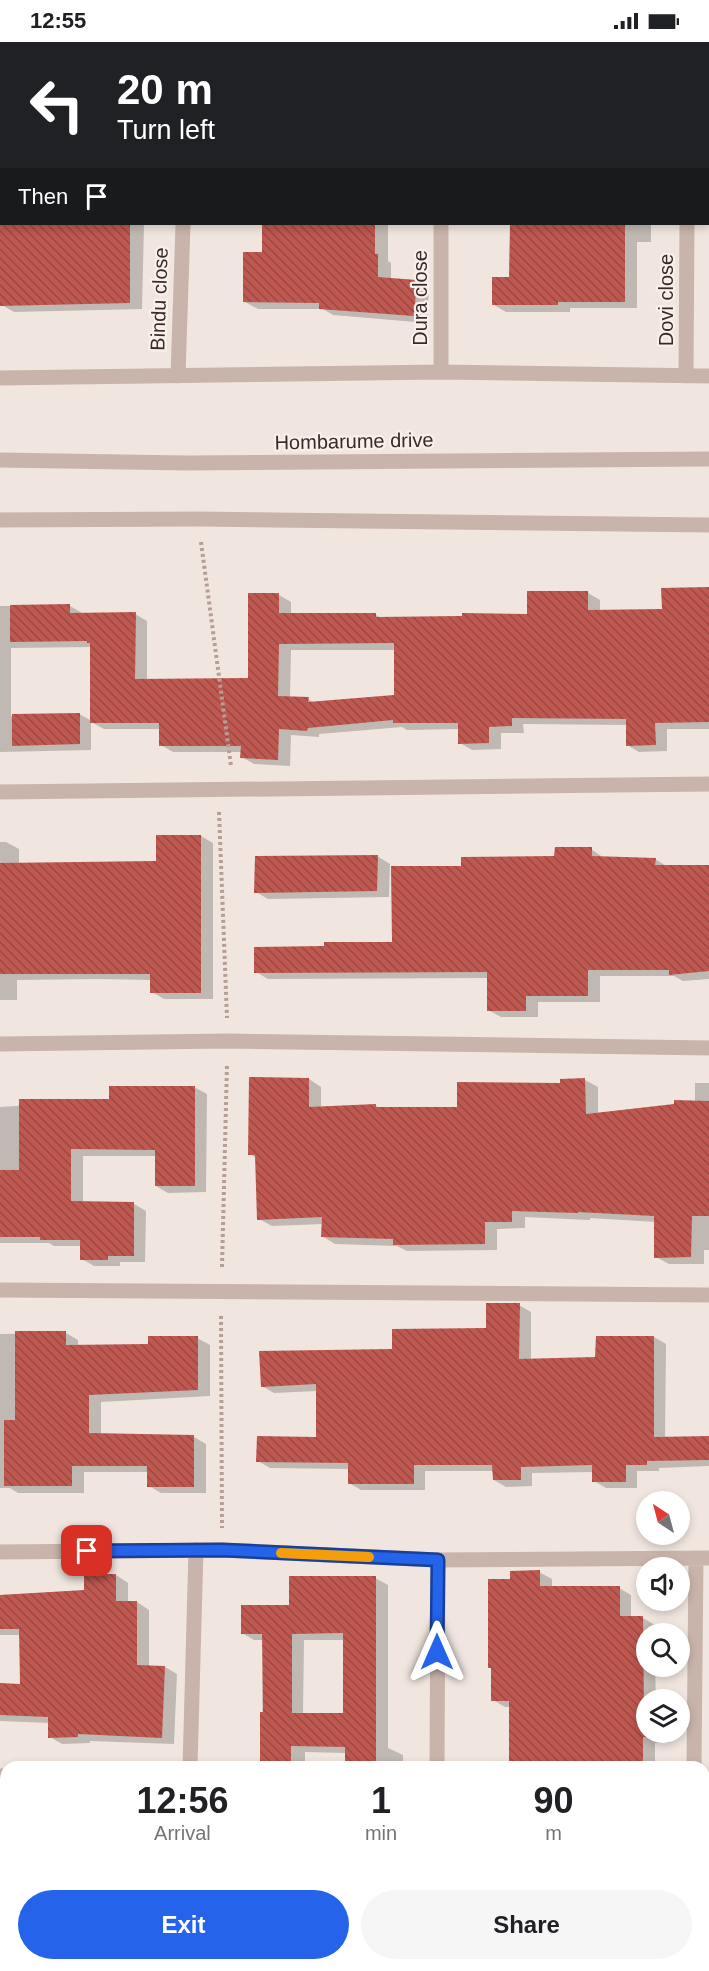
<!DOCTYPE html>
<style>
body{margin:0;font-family:Arial,sans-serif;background:#f6f6f6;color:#202124;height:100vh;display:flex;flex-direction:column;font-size:22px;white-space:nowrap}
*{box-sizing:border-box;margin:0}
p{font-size:20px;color:#757577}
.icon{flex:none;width:33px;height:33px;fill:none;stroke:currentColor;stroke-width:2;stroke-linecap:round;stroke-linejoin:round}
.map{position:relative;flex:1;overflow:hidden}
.side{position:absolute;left:0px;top:1719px;width:710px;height:210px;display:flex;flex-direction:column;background:#fff;border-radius:18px 18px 0 0;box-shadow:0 3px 9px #0003}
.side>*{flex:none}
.guide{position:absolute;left:0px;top:0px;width:710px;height:183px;box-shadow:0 3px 9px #0003;background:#202124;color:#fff;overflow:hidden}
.needle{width:39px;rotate:324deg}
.controls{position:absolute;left:636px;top:1449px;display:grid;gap:12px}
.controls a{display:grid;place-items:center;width:54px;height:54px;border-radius:50%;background:#fff;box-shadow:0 3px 9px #0003;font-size:30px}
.pin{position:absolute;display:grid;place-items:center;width:51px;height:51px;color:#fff;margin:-26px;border-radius:12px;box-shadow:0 3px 9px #0006}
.me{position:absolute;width:66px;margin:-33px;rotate:0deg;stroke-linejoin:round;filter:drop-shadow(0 0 4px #0008)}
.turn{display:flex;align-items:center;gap:21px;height:126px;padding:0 18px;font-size:27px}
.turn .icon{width:78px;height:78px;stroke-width:2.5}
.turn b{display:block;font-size:42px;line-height:51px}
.then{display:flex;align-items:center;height:57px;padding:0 18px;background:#0003;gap:12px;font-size:22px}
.eta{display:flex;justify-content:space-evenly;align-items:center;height:102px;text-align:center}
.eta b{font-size:36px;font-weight:700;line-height:42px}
.button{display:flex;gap:12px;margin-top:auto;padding:12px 18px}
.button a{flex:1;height:69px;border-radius:36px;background:#2563eb;color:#fff;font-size:24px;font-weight:700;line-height:69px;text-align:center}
.button a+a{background:#f6f6f6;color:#202124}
.status{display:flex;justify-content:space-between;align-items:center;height:42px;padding:0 30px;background:#fff;direction:ltr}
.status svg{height:16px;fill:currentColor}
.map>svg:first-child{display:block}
</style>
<div class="status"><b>12:55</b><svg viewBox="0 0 49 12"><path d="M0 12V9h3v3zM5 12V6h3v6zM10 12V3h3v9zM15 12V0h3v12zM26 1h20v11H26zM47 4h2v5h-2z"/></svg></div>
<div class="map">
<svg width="709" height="1929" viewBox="0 0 709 1929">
<defs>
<pattern id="building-back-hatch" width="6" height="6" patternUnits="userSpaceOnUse" patternTransform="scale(1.5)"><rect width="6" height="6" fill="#bf5850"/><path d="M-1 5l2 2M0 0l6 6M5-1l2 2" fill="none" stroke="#9c4943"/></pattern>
</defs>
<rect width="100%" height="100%" fill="#f1e6df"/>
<path fill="#0003" fill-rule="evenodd" d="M 22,0 L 150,0 L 150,2 L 22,2 Z
M 247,0 L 389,0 L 389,2 Z
M 513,0 L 649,0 L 649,2 L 513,2 Z
M 0,167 L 2,182 L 144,182 L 142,267 L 14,270 L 2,263 Z
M 264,182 L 388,182 L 388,219 L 391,221 L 391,237 L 417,240 L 429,247 L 427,281 L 333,273 L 323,267 L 258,267 L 245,260 L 263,211 Z
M 511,182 L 651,182 L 651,200 L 637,200 L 637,266 L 570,266 L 570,270 L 506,270 L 494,263 L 511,237 Z
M 709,546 L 709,687 L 667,687 L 667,709 L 639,710 L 627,703 L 627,683 L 523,682 L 524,691 L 501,691 L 501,707 L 472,708 L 460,701 L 460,687 L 407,688 L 402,685 L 319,692 L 319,695 L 291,693 L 290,724 L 254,722 L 242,715 L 242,710 L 173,710 L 161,703 L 161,687 L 104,687 L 91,680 L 91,708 L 0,710 L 0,564 L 70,564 L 82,571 L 135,572 L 147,579 L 147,638 L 250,637 L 279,553 L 291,560 L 291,573 L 376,573 L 381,576 L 528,573 L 588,551 L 600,558 L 600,570 L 663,569 ZM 92,605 L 92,679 L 79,672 L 11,674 L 11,606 ZM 291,608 L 396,608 L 395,654 L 315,661 L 308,657 L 290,656 Z
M 201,794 L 213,801 L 213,957 L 164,957 L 152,950 L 152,938 L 97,937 L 17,938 L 17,958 L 0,958 L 0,800 L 6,800 L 19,807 L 19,822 L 157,821 Z
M 591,807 L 604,816 L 655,817 L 668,825 L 709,824 L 709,937 L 683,939 L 674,934 L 600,934 L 600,960 L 538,960 L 538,975 L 501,975 L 488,968 L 488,936 L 268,937 L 256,930 L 325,906 L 394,901 L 462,825 L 556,816 Z
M 377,814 L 390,822 L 389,855 L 268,857 L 256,850 Z
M 309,1037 L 321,1045 L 321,1066 L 376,1064 L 380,1066 L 458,1066 L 585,1038 L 598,1045 L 598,1072 L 695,1060 L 695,1041 L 709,1041 L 709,1208 L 704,1208 L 704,1222 L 669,1222 L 656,1215 L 656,1180 L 590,1176 L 590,1178 L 525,1175 L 525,1186 L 497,1187 L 497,1208 L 407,1209 L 397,1204 L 335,1202 L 322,1194 L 323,1182 L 272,1184 L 259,1177 L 256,1116 L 250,1112 Z
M 194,1045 L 207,1052 L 206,1150 L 168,1151 L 156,1144 L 156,1114 L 83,1114 L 83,1161 L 134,1162 L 146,1169 L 145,1220 L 120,1220 L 120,1224 L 94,1224 L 82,1217 L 82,1204 L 54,1204 L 49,1201 L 0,1201 L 0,1065 L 111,1058 Z
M 519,1263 L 531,1270 L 531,1318 L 597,1316 L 654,1295 L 666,1302 L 665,1396 L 709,1395 L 709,1424 L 659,1426 L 659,1429 L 637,1429 L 637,1446 L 606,1446 L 594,1439 L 594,1430 L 532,1431 L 532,1444 L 506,1445 L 494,1438 L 494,1429 L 425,1429 L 425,1448 L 361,1448 L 349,1441 L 349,1427 L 270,1426 L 258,1419 L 317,1397 L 317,1349 L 274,1351 L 262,1344 L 394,1309 L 488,1288 Z
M 66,1291 L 78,1298 L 78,1304 L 150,1304 L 197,1296 L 210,1303 L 210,1354 L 101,1360 L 101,1393 L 194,1395 L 206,1402 L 206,1451 L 161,1451 L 149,1444 L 149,1430 L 84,1430 L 84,1451 L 18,1451 L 10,1446 L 0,1446 L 0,1292 Z
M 539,1530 L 552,1537 L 552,1546 L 619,1546 L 631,1553 L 631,1576 L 643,1576 L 655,1583 L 655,1592 L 646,1592 L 646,1624 L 655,1624 L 656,1658 L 646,1658 L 646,1690 L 670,1690 L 670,1701 L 655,1701 L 655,1725 L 511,1725 L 510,1665 L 505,1665 L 493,1658 L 511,1538 Z
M 116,1533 L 128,1541 L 128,1560 L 137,1560 L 149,1568 L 149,1625 L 165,1625 L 177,1632 L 174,1702 L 90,1699 L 90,1701 L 62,1702 L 50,1695 L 50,1681 L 0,1679 L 0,1643 L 21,1644 L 20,1593 L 0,1593 L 0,1553 L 85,1549 Z
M 375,1536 L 388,1543 L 388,1706 L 403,1713 L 403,1725 L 346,1725 L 346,1711 L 305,1710 L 305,1725 L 262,1725 L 263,1598 L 254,1598 L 242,1591 L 291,1564 ZM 304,1598 L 345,1598 L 345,1672 L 303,1671 Z
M 0,1785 L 6,1785 L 6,1923 L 165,1923 L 165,1929 L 85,1929 L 85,1926 L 0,1924 Z
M 265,1923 L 383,1923 L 383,1929 L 265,1929 Z
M 486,1923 L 636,1923 L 627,1924 L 627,1929 L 486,1929 Z"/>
<path fill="url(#building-back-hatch)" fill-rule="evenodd" d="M 0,182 L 130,182 L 130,261 L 0,264 Z
M 262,182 L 375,182 L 375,212 L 378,212 L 378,235 L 417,238 L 414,274 L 319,267 L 319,261 L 243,260 L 243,210 L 262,210 Z
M 510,182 L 625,182 L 625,260 L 558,260 L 558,263 L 492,263 L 492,235 L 509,235 Z
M 709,545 L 709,680 L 655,681 L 656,703 L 626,704 L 626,677 L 512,676 L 512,684 L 489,685 L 489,701 L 458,702 L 458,681 L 393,681 L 393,678 L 308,686 L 307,689 L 279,687 L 278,718 L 240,716 L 241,704 L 159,704 L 159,681 L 90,681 L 90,601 L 87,601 L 87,599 L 10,600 L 10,563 L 70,562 L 70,571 L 136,570 L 135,637 L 248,636 L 248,551 L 279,551 L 279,571 L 376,571 L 376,575 L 462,574 L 462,571 L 527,572 L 527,549 L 588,549 L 588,568 L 662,567 L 661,546 ZM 394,601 L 394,653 L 308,660 L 309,655 L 278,654 L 279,602 Z
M 80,671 L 80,702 L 12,704 L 12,672 Z
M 156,793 L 201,793 L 201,951 L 150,951 L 150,932 L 0,932 L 0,821 L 156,819 Z
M 555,805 L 592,805 L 592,814 L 656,816 L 655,823 L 709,823 L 709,929 L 669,933 L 669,928 L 588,928 L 588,954 L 526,954 L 526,969 L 487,969 L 487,930 L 254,931 L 254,905 L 324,904 L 324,900 L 392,900 L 391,824 L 461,824 L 461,815 L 554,814 Z
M 378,813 L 377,849 L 254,851 L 255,814 Z
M 249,1035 L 309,1036 L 309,1065 L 376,1062 L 376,1065 L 457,1065 L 457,1040 L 560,1041 L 560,1037 L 585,1036 L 586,1072 L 674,1062 L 674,1058 L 709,1059 L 709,1174 L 692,1174 L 691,1215 L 654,1216 L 654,1174 L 578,1170 L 578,1171 L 512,1169 L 512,1180 L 485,1180 L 485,1202 L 393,1203 L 393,1197 L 321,1195 L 322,1175 L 257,1178 L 255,1113 L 248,1113 Z
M 109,1044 L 195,1044 L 195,1144 L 155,1144 L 155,1108 L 71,1107 L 71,1159 L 134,1160 L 134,1214 L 108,1214 L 108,1218 L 80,1218 L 80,1198 L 40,1198 L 40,1195 L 0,1195 L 0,1128 L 19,1128 L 19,1057 L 109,1057 Z
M 486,1261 L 520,1261 L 519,1317 L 595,1315 L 596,1294 L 654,1294 L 654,1395 L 709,1394 L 709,1418 L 647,1419 L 647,1423 L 626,1423 L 626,1440 L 592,1440 L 592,1423 L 521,1425 L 521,1438 L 493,1438 L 492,1423 L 414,1423 L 414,1442 L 348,1442 L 348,1421 L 256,1420 L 257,1394 L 316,1395 L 316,1342 L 261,1345 L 259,1309 L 392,1307 L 392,1287 L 486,1286 Z
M 15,1289 L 66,1289 L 66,1303 L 148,1302 L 148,1294 L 198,1294 L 198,1348 L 89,1353 L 89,1391 L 194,1393 L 194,1445 L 147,1445 L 147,1424 L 72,1424 L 72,1444 L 4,1444 L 4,1378 L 15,1378 Z
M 540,1528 L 540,1544 L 620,1544 L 620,1574 L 643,1574 L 644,1670 L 646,1670 L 646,1695 L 643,1695 L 643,1725 L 509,1724 L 509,1659 L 491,1659 L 491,1626 L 488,1626 L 488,1537 L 510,1537 L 510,1529 Z
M 84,1532 L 116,1532 L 116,1559 L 137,1559 L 137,1623 L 165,1624 L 162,1696 L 78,1692 L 78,1695 L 48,1696 L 48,1675 L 0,1673 L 0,1641 L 20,1642 L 19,1587 L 0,1587 L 0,1553 L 84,1548 Z
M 289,1534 L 376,1534 L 376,1725 L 345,1725 L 345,1705 L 291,1704 L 291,1724 L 260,1724 L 260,1670 L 263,1670 L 262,1592 L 241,1592 L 241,1563 L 289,1563 ZM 343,1591 L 343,1671 L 292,1671 L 292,1592 Z"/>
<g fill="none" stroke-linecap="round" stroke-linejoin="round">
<path stroke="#b59e95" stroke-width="4" stroke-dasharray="3 3" stroke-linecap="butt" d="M 201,500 L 231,724
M 219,770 L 227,976
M 222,1225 L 227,1022
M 221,1274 L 222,1486"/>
<path stroke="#c9b4ab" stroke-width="15" d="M 189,2 L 189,0
M 441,2 L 441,0
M 687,2 L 687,0
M 441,330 L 441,182
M 178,334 L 183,182
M 686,334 L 687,182
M 0,336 L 441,330 L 709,334
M 0,418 L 186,421 L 709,417
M 0,478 L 199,477 L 709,483
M 0,750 L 709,742
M 0,1002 L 228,999 L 709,1006
M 0,1248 L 709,1253
M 0,1510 L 222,1508 L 438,1518 L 709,1516
M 190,1725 L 196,1508
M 437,1725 L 438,1518
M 694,1725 L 696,1516
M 0,1734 L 6,1734
M 198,1923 L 198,1929
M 436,1929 L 436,1923
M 691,1929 L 691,1923"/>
</g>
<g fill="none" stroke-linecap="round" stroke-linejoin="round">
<defs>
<path id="route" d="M 87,1509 L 222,1508 L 438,1518 L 437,1610"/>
</defs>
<use href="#route" stroke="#184099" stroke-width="15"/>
<use href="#route" stroke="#2563eb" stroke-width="10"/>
<path stroke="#f59e0b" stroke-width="10" d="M 281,1511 L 369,1515"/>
</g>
<g text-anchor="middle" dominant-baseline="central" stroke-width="4.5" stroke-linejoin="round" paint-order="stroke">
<g font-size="20" fill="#372c2a" stroke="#f9f0eb">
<text transform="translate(420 256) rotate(-90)">Dura close</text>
<text transform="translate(159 257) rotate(-88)">Bindu close</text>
<text transform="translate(666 258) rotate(-90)">Dovi close</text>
<text transform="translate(354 399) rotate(-1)">Hombarume drive</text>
</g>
</g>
</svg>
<div class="controls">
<a><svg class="needle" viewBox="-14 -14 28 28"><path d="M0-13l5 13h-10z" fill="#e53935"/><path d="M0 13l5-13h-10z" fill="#757577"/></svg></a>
<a><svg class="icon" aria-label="sound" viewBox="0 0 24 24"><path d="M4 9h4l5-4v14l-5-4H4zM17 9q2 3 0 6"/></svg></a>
<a><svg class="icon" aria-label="search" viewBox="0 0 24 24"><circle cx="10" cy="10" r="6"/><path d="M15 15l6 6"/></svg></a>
<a><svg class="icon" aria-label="layers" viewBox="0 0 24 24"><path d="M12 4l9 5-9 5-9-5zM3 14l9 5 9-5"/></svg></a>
</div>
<div class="pin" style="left:87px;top:1509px;background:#d93025"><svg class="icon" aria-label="arrive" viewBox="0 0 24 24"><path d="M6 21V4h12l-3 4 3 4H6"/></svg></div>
<svg class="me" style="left:437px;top:1610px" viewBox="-20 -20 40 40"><path d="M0-17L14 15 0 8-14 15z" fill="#2563eb" stroke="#fff" stroke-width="4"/></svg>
<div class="guide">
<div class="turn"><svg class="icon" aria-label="left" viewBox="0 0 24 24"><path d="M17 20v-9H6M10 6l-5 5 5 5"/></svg><div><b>20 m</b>Turn left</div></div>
<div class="then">Then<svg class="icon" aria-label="arrive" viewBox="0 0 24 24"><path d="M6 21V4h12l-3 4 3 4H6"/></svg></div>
</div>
<section class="side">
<div class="eta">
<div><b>12:56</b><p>Arrival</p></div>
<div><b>1</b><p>min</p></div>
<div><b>90</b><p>m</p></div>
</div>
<div class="button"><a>Exit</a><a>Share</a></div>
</section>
</div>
